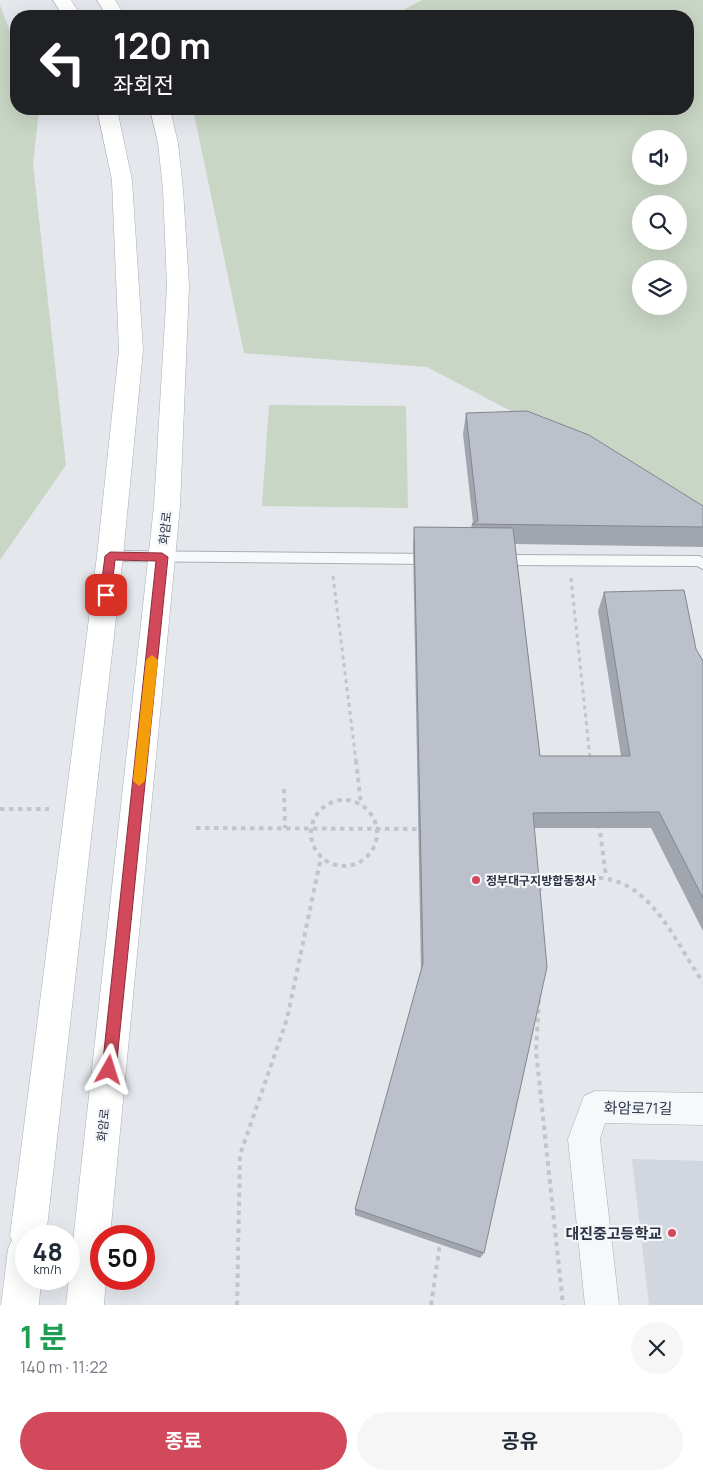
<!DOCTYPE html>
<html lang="ko">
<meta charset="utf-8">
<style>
body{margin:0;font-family:Manrope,"Noto Sans KR",sans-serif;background:#f6f6f7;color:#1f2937;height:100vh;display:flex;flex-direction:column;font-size:19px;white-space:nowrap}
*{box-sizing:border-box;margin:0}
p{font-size:16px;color:#747a83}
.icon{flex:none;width:28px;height:28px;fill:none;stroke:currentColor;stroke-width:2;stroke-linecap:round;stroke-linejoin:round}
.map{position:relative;height:1305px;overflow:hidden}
.details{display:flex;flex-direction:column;background:#fff;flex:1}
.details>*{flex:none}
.top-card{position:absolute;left:10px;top:10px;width:684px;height:105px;border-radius:20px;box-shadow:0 5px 20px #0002;background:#202124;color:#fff;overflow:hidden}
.buttons{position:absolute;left:632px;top:130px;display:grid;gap:10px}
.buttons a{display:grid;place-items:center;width:55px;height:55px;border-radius:50%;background:#fff;box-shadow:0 5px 20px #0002;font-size:25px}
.speed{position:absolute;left:15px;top:1225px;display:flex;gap:10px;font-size:25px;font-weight:700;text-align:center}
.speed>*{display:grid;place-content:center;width:65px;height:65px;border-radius:50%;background:#fff;box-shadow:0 5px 20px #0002;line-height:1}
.speed small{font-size:12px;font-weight:400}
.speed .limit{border:8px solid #d22;background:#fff;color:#111}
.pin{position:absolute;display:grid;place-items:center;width:42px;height:42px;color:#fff;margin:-21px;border-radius:10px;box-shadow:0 2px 8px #0006}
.me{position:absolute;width:55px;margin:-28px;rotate:6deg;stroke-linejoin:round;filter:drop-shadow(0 0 4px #0008)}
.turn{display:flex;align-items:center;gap:18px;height:105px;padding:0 20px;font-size:22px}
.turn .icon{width:65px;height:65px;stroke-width:2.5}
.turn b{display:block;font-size:35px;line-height:42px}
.round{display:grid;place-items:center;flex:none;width:52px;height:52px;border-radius:26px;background:#f6f6f7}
.head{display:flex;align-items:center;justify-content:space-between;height:85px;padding:0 20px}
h1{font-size:30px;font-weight:700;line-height:38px;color:#1e9e55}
.button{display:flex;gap:10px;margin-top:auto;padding:10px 20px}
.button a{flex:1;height:58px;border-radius:30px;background:#d1495b;color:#fff;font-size:20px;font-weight:700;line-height:58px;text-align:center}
.button a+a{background:#f6f6f7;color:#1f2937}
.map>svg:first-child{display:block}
</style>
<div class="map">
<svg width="703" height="1305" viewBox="0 0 703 1305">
<rect width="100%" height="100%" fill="#e4e7ec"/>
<path fill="#d2d6de" d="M 632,1159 L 703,1161 L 703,1305 L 649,1305 Z"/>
<path fill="#c9d6c5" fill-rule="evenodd" d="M 422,0 L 703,0 L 703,512 L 427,367 L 244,353 L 193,109 L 688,109 L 688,16 L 392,16 ZM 641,139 L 679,139 L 679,176 L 641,176 ZM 641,204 L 679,204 L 679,241 L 641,241 ZM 641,269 L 679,269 L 679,306 L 641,306 Z
M 0,5 L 16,48 L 16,109 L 39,109 L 33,164 L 66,465 L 0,560 Z
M 269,405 L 406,406 L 408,508 L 262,506 Z"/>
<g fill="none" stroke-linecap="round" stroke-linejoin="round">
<defs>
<path id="lane" d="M 110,551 L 429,554 L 435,559 L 429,564 L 110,561 L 104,556 Z
M 502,555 L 699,556 L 703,558 L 703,569 L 697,566 L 502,565 L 496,560 Z"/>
<path id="street" d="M 595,1091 L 703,1093 L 703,1125 L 605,1123 L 600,1139 L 619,1305 L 585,1305 L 568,1139 L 584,1096 Z"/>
<path id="secondary" d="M 53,0 L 71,0 L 81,16 L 63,16 Z
M 97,0 L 115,0 L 125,16 L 107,16 Z
M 97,109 L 117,109 L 132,180 L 143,350 L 123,556 L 46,1236 L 26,1236 L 26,1279 L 41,1279 L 39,1305 L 1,1305 L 8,1249 L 12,1240 L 10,1236 L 97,556 L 119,350 L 112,180 Z
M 150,109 L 170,109 L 178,143 L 183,189 L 189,286 L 180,506 L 110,1236 L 101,1236 L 101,1279 L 106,1279 L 104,1305 L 66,1305 L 154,506 L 167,286 L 163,189 L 158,143 Z"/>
</defs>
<use href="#lane" stroke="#a9aeb7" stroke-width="2"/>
<use href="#street" stroke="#a9aeb7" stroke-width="1"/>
<use href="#secondary" stroke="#a9aeb7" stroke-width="1"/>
<path stroke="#c2c5cb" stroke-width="3" stroke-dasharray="4 4" stroke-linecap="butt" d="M 333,576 L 356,761
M 571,578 L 590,758"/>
<path stroke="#c2c5cb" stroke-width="4" stroke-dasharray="4.5 4.5" stroke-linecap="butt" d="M 356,760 L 361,805
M 284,789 L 285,828
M311 833a33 33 0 1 1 66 0a33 33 0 1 1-66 0Z
M 0,809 L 49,809
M 599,824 L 606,876
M 196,828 L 418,829
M 538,891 C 549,883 565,881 578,879 C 647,867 670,935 703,982
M 539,1000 L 536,1051 L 563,1305
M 237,1305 L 240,1155 L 287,1019 L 321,857
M 431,1305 L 440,1244"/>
<use href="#lane" fill="#f7f8fa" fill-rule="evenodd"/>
<use href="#street" fill="#f7f8fa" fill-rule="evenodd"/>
<use href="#secondary" fill="#fff" fill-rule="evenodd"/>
</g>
<path fill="#a1a5ae" d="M 466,413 L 703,506 L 703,547 L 515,544 L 540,756 L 621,756 L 598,611 L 604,592 L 696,649 L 703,661 L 703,931 L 651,828 L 534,828 L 484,1253 L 480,1258 L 355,1215 L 355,1209 L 421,971 L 413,547 L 414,527 L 471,528 L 472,524 L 473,523 L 463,434 Z"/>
<path fill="#bbc0ca" stroke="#83868d" d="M 527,411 L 589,435 L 703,506 L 703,527 L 472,524 L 478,521 L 466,413 Z
M 414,527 L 513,528 L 540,756 L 630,756 L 604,592 L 684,590 L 696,649 L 703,661 L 703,898 L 659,812 L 533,813 L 547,967 L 484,1253 L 355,1209 L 423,963 Z"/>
<path fill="#d1495b" stroke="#882f3b" d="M 110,552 L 162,553 L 168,557 L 116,1070 L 114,1075 L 109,1077 L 104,1075 L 102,1070 L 156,561 L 115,560 L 111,595 L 106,599 L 100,595 L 105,556 Z"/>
<path fill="#f59e0b" d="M 152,655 L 158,660 L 145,781 L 139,786 L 133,781 L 146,660 Z"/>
<g fill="#d1495b" stroke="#f4f6f9" stroke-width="2">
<circle cx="476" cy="880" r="5"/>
<circle cx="672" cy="1233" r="5"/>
</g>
<g text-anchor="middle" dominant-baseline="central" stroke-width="4.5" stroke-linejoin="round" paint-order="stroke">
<g font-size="12" fill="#2b3445" stroke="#f4f6f9">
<text transform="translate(165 528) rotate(-84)">화암로</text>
<text transform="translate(103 1125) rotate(-84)">화암로</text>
</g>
<g font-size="12" font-weight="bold" fill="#2b3445" stroke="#f4f6f9" text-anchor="start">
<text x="486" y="880">정부대구지방합동청사</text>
</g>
<g font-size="15" fill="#2b3445" stroke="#f4f6f9">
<text transform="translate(638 1108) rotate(1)">화암로71길</text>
</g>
<g font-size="15" font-weight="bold" fill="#2b3445" stroke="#f4f6f9" text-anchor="end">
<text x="662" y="1233">대진중고등학교</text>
</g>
</g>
</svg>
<div class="buttons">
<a><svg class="icon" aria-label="sound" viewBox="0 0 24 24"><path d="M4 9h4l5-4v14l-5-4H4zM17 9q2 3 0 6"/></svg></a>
<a><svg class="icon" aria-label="search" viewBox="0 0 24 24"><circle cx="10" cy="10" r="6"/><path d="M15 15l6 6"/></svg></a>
<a><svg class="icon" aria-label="layers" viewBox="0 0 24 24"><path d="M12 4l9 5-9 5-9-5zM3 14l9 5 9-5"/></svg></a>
</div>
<div class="speed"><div>48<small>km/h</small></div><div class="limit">50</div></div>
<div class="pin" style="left:106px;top:595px;background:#d93025"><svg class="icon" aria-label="arrive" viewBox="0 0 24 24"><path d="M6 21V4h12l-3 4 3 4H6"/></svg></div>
<svg class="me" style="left:109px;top:1070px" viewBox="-20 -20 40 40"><path d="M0-17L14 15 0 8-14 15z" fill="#d1495b" stroke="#fff" stroke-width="4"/></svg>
<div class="top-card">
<div class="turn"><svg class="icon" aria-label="left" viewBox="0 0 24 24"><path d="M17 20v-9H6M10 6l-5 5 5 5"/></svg><div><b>120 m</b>좌회전</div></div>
</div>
</div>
<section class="details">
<div class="head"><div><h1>1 분</h1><p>140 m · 11:22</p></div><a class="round"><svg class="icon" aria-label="close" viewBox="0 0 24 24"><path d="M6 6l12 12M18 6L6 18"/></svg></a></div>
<div class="button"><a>종료</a><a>공유</a></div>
</section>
